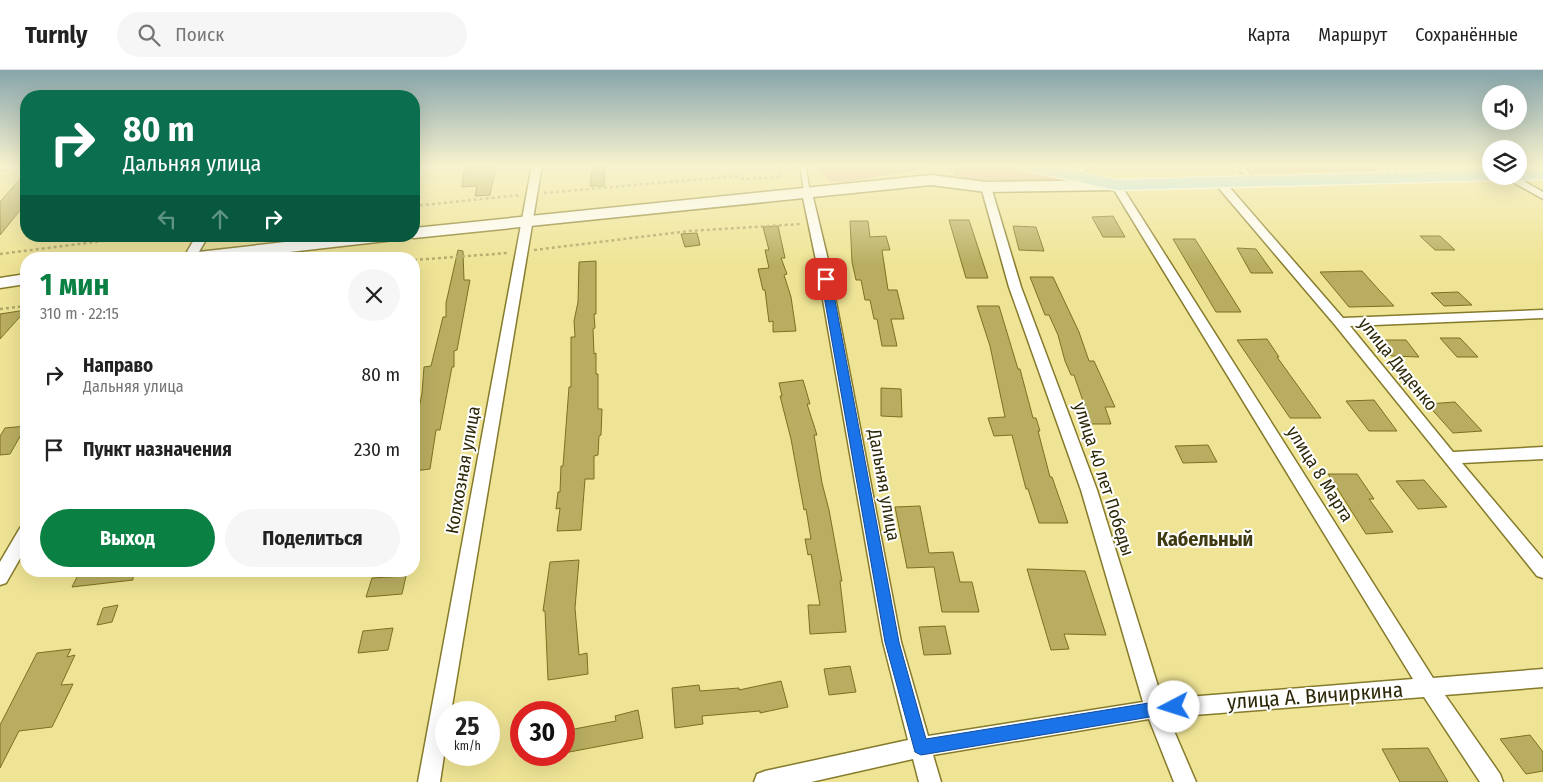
<!DOCTYPE html>
<html lang="ru">
<meta charset="utf-8">
<style>
body{margin:0;font-family:"Fira Sans Condensed",sans-serif;background:#f6f6f6;color:#222;height:100vh;display:flex;flex-direction:column;font-size:19px;white-space:nowrap}
*{box-sizing:border-box;margin:0}
p{font-size:16px;color:#767676}
.icon{flex:none;width:28px;height:28px;fill:none;stroke:currentColor;stroke-width:2;stroke-linecap:round;stroke-linejoin:round}
.map{position:relative;flex:1;overflow:hidden}
.sheet{position:absolute;left:20px;top:182px;width:400px;height:325px;display:flex;flex-direction:column;background:#fff;border-radius:20px;box-shadow:0 5px 20px #0002}
.sheet>*{flex:none}
.top-card{position:absolute;left:20px;top:20px;width:400px;height:152px;border-radius:20px;box-shadow:0 5px 20px #0002;background:#0b6e4f;color:#fff;overflow:hidden}
.fabs{position:absolute;left:1482px;top:15px;display:grid;gap:10px}
.fabs a{display:grid;place-items:center;width:45px;height:45px;border-radius:50%;background:#fff;box-shadow:0 5px 20px #0002;font-size:25px}
.speed{position:absolute;left:435px;top:631px;display:flex;gap:10px;font-size:25px;font-weight:700;text-align:center}
.speed>*{display:grid;place-content:center;width:65px;height:65px;border-radius:50%;background:#fff;box-shadow:0 5px 20px #0002;line-height:1}
.speed small{font-size:12px;font-weight:400}
.speed .limit{border:8px solid #d22;background:#fff;color:#111}
.pin{position:absolute;display:grid;place-items:center;width:42px;height:42px;color:#fff;margin:-21px;border-radius:10px;box-shadow:0 2px 8px #0006}
.me{position:absolute;width:55px;margin:-28px;rotate:265deg;stroke-linejoin:round;filter:drop-shadow(0 0 4px #0008)}
.turn{display:flex;align-items:center;gap:18px;height:105px;padding:0 20px;font-size:22px}
.turn .icon{width:65px;height:65px;stroke-width:2.5}
.turn b{display:block;font-size:35px;line-height:42px}
.lanes{display:flex;align-items:center;height:48px;padding:0 20px;background:#0003;justify-content:center;gap:25px;direction:ltr}
.lanes .off{opacity:.35}
.round{display:grid;place-items:center;flex:none;width:52px;height:52px;border-radius:26px;background:#f6f6f6}
.head{display:flex;align-items:center;justify-content:space-between;height:85px;padding:0 20px}
h1{font-size:30px;font-weight:700;line-height:38px;color:#0b8043}
.button{display:flex;gap:10px;margin-top:auto;padding:10px 20px}
.button a{flex:1;height:58px;border-radius:30px;background:#0b8043;color:#fff;font-size:20px;font-weight:700;line-height:58px;text-align:center}
.button a+a{background:#f6f6f6;color:#222}
ul{padding:0;list-style:none}
li{display:flex;align-items:center;gap:15px;height:75px;padding:0 20px}
li div{flex:1}
li b{display:block;font-size:19px}
li em{font-style:normal}
header{display:flex;align-items:center;gap:30px;box-sizing:border-box;height:70px;padding:0 25px;background:#fff;border-bottom:1px solid #e0e0e0}
header strong{font-size:24px}
nav{display:flex;gap:28px;margin-inline-start:auto;font-size:18px}
.search{width:350px;height:45px;background:#f6f6f6;display:flex;align-items:center;gap:12px;box-sizing:border-box;padding:0 18px;border-radius:28px;color:#767676;font-size:19px}
.map>svg:first-child{display:block}
</style>
<header>
<strong>Turnly</strong>
<div class="search"><svg class="icon" aria-label="search" viewBox="0 0 24 24"><circle cx="10" cy="10" r="6"/><path d="M15 15l6 6"/></svg>Поиск</div>
<nav><a>Карта</a><a>Маршрут</a><a>Сохранённые</a></nav>
</header>
<div class="map">
<svg width="1543" height="712" viewBox="0 0 1543 712">
<rect width="100%" height="100%" fill="#efe495"/>
<path fill="#e4af9b" d="M 815,95 L 932,95 L 923,99 L 845,112 L 829,111 Z
M 961,95 L 1009,95 L 1066,110 L 1060,113 L 960,110 L 954,106 L 954,101 Z
M 1250,95 L 1378,95 L 1378,101 L 1253,103 Z"/>
<path fill="#b8ad60" stroke="#7d7120" d="M 465,95 L 496,95 L 490,125 L 475,126 L 477,116 L 462,117 Z
M 593,95 L 605,95 L 604,116 L 590,116 Z
M 26,102 L 26,133 L 0,165 L 0,132 Z
M 1113,146 L 1125,167 L 1103,167 L 1092,147 Z
M 949,150 L 969,150 L 988,208 L 966,208 Z
M 850,151 L 868,151 L 870,167 L 886,166 L 890,180 L 882,180 L 888,220 L 897,220 L 904,249 L 891,249 L 897,276 L 882,276 L 877,249 L 874,249 L 870,230 L 865,230 L 861,210 L 856,210 L 852,192 Z
M 778,156 L 785,188 L 781,188 L 787,204 L 784,205 L 791,227 L 796,261 L 773,262 L 773,251 L 769,252 L 765,220 L 763,220 L 758,199 L 769,198 L 765,180 L 769,180 L 763,157 Z
M 1013,156 L 1036,157 L 1044,181 L 1019,180 Z
M 697,163 L 700,175 L 685,177 L 681,164 Z
M 1420,166 L 1440,166 L 1455,180 L 1435,180 Z
M 1173,169 L 1195,169 L 1241,242 L 1216,242 Z
M 1237,178 L 1256,179 L 1273,203 L 1251,203 Z
M 458,180 L 463,181 L 464,210 L 470,210 L 457,280 L 454,281 L 454,297 L 452,297 L 440,360 L 436,360 L 430,399 L 414,401 L 414,363 L 422,323 L 424,297 L 431,296 L 443,247 L 446,247 L 446,233 Z
M 596,191 L 596,244 L 594,244 L 595,258 L 593,259 L 594,284 L 596,283 L 596,304 L 598,304 L 598,339 L 602,339 L 601,365 L 599,366 L 598,385 L 594,386 L 594,409 L 585,409 L 581,460 L 557,461 L 560,438 L 556,439 L 558,422 L 560,422 L 561,396 L 563,396 L 569,317 L 571,317 L 571,267 L 575,267 L 574,251 L 578,232 L 579,192 Z
M 1362,201 L 1379,220 L 1394,236 L 1349,237 L 1320,202 Z
M 1030,207 L 1053,207 L 1079,262 L 1089,291 L 1094,291 L 1115,337 L 1105,337 L 1111,354 L 1091,354 L 1074,305 L 1071,305 L 1065,291 L 1058,265 L 1049,245 L 1045,245 Z
M 1458,222 L 1472,235 L 1444,236 L 1431,223 Z
M 977,236 L 999,236 L 1018,299 L 1020,299 L 1033,348 L 1036,348 L 1040,361 L 1038,361 L 1050,407 L 1052,407 L 1068,453 L 1039,453 L 1028,419 L 1026,419 L 1012,365 L 994,366 L 988,348 L 1005,347 L 990,276 Z
M 26,240 L 0,269 L 0,244 Z
M 1440,268 L 1460,268 L 1478,287 L 1457,287 Z
M 1267,269 L 1279,287 L 1277,287 L 1321,348 L 1290,348 L 1237,270 Z
M 1378,270 L 1406,270 L 1419,287 L 1391,286 Z
M 803,310 L 810,334 L 807,334 L 817,365 L 814,365 L 822,413 L 829,440 L 842,511 L 840,511 L 846,562 L 810,564 L 808,535 L 820,535 L 811,484 L 808,485 L 805,469 L 811,469 L 806,439 L 804,440 L 791,369 L 780,326 L 782,326 L 779,313 Z
M 881,318 L 901,319 L 902,347 L 881,346 Z
M 1374,330 L 1397,361 L 1369,361 L 1346,331 Z
M 1455,332 L 1482,361 L 1453,363 L 1427,334 Z
M 26,356 L 10,384 L 0,385 L 0,366 L 5,358 Z
M 1208,375 L 1217,392 L 1183,393 L 1175,376 Z
M 1328,404 L 1357,404 L 1374,429 L 1369,429 L 1393,462 L 1366,464 Z
M 1424,410 L 1447,437 L 1418,439 L 1396,411 Z
M 920,436 L 929,483 L 953,482 L 960,512 L 972,512 L 979,542 L 942,542 L 934,497 L 907,498 L 895,437 Z
M 579,490 L 575,538 L 579,585 L 587,583 L 588,604 L 548,610 L 545,541 L 543,541 L 550,492 Z
M 1027,499 L 1085,501 L 1106,565 L 1064,564 L 1069,579 L 1051,580 Z
M 80,501 L 133,501 L 133,510 L 72,517 Z
M 406,506 L 402,524 L 366,527 L 372,508 Z
M 118,535 L 112,552 L 97,555 L 103,538 Z
M 945,556 L 951,584 L 924,585 L 919,557 Z
M 393,558 L 388,580 L 358,583 L 363,561 Z
M 71,579 L 67,587 L 75,585 L 61,615 L 73,614 L 52,657 L 19,661 L 0,698 L 0,655 L 37,583 Z
M 850,596 L 856,622 L 829,625 L 824,599 Z
M 781,611 L 788,637 L 760,643 L 760,641 L 702,646 L 703,654 L 675,658 L 672,618 L 699,615 L 700,621 L 739,618 L 739,620 Z
M 638,640 L 643,668 L 564,683 L 564,661 L 616,651 L 615,646 Z
M 1530,665 L 1543,682 L 1543,701 L 1526,704 L 1500,669 Z
M 1428,678 L 1448,712 L 1400,712 L 1382,679 Z"/>
<g fill="none" stroke-linecap="round" stroke-linejoin="round">
<defs>
<path id="lane" d="M 803,95 L 807,123
M 1243,95 L 1243,100 L 1254,112
M 1392,95 L 1393,108
M 1073,107 L 1087,95"/>
<path id="street" d="M 0,95 L 6,95 L 4,99 L 0,100 Z
M 532,95 L 542,95 L 451,642 L 446,642 L 446,672 L 440,712 L 418,712 Z
M 1502,106 L 1515,106 L 1543,122 L 1543,129 Z
M 1221,111 L 1225,112 L 1343,248 L 1543,240 L 1543,248 L 1350,256 L 1453,382 L 1543,377 L 1543,389 L 1462,393 L 1543,489 L 1543,508 L 1537,506 L 1335,255 L 1217,116 L 1216,114 Z
M 1116,112 L 1121,115 L 1433,608 L 1543,599 L 1543,617 L 1445,625 L 1500,704 L 1503,712 L 1480,712 L 1424,627 L 1168,647 L 1196,712 L 1174,712 L 1149,649 L 933,685 L 941,712 L 919,712 L 913,689 L 811,712 L 754,712 L 757,704 L 765,701 L 908,670 L 883,572 L 816,190 L 802,123 L 807,120 L 812,123 L 828,190 L 901,572 L 928,666 L 1143,632 L 1081,420 L 1009,217 L 981,117 L 986,114 L 991,117 L 1021,217 L 1097,420 L 1162,629 L 1413,609 L 1111,115 Z
M 196,166 L 208,166 L 195,189 L 183,189 Z
M 26,456 L 26,478 L 6,513 L 0,515 L 0,492 L 20,458 Z"/>
<path id="secondary" d="M 931,105 L 986,112 L 1116,110 L 1121,112 L 1124,115 L 1121,118 L 1116,120 L 986,122 L 931,115 L 414,168 L 408,166 L 414,166 L 414,158 Z
M 339,166 L 394,166 L 392,170 L 386,171 L 228,189 L 172,189 L 174,185 L 180,184 Z
M 26,204 L 26,214 L 0,218 L 0,208 Z"/>
<path id="primary" d="M 1017,95 L 1048,95 L 1116,110 L 1491,100 L 1491,106 L 1498,106 L 1491,110 L 1116,120 L 1025,100 L 1019,98 Z
M 1543,99 L 1543,109 L 1519,110 L 1512,106 L 1519,106 L 1519,100 Z"/>
</defs>
<use href="#lane" stroke="#867a2b" stroke-width="8"/>
<use href="#street" stroke="#867a2b" stroke-width="3"/>
<use href="#secondary" stroke="#867a2b" stroke-width="3"/>
<use href="#primary" stroke="#fff" stroke-width="3"/>
<path stroke="#b0a767" stroke-width="2.5" stroke-dasharray="3 3" stroke-linecap="butt" d="M 544,123 L 737,106 L 744,109 L 779,107 L 781,95
M 414,136 L 520,125
M 534,180 L 689,161 L 801,154
M 0,184 L 142,166
M 414,190 L 508,183
M 0,239 L 26,236"/>
<use href="#lane" stroke="#fff" stroke-width="5.5"/>
<use href="#street" fill="#fff" fill-rule="evenodd"/>
<use href="#secondary" fill="#fff" fill-rule="evenodd"/>
<use href="#primary" fill="#aee2f3" fill-rule="evenodd"/>
</g>
<linearGradient id="sky" x2="0" y2="1"><stop stop-color="#87a5ab"/><stop offset="0.49" stop-color="#f8f3cf"/><stop offset="1" stop-color="#f8f3cf" stop-opacity="0"/></linearGradient>
<rect width="1543" height="195" fill="url(#sky)"/>
<path fill="#1a73e8" stroke="#114b97" d="M 826,206 L 831,209 L 899,572 L 926,669 L 1155,632 L 1174,630 L 1180,632 L 1182,637 L 1180,642 L 921,685 L 915,682 L 885,572 L 821,209 Z"/>
<g text-anchor="middle" dominant-baseline="central" stroke-width="4" stroke-linejoin="round" paint-order="stroke">
<g font-size="18" fill="#2d2807" stroke="#fff">
<text transform="translate(1398 294) rotate(51)">улица Диденко</text>
<text transform="translate(463 400) rotate(-80)">Колхозная улица</text>
<text transform="translate(1320 404) rotate(58)">улица 8 Марта</text>
<text transform="translate(1104 409) rotate(72)">улица 40 лет Победы</text>
<text transform="translate(884 415) rotate(80)">Дальняя улица</text>
</g>
<g font-size="20" font-weight="bold" fill="#403a10" stroke="#fff">
<text x="1205" y="469">Кабельный</text>
</g>
<g font-size="21" fill="#2d2807" stroke="#fff">
<text transform="translate(1315 626) rotate(-4)">улица А. Вичиркина</text>
</g>
</g>
</svg>
<div class="fabs">
<a><svg class="icon" aria-label="sound" viewBox="0 0 24 24"><path d="M4 9h4l5-4v14l-5-4H4zM17 9q2 3 0 6"/></svg></a>
<a><svg class="icon" aria-label="layers" viewBox="0 0 24 24"><path d="M12 4l9 5-9 5-9-5zM3 14l9 5 9-5"/></svg></a>
</div>
<div class="speed"><div>25<small>km/h</small></div><div class="limit">30</div></div>
<div class="pin" style="left:826px;top:209px;background:#d93025"><svg class="icon" aria-label="arrive" viewBox="0 0 24 24"><path d="M6 21V4h12l-3 4 3 4H6"/></svg></div>
<svg class="me" style="left:1174px;top:637px" viewBox="-20 -20 40 40"><circle r="19" fill="#fff"/><path d="M0-13L10 11 0 6-10 11z" fill="#1a73e8"/></svg>
<div class="top-card">
<div class="turn"><svg class="icon" aria-label="right" viewBox="0 0 24 24"><path d="M7 20v-9h11M14 6l5 5-5 5"/></svg><div><b>80 m</b>Дальняя улица</div></div>
<div class="lanes"><svg class="icon off" aria-label="left" viewBox="0 0 24 24"><path d="M17 20v-9H6M10 6l-5 5 5 5"/></svg><svg class="icon off" aria-label="ahead" viewBox="0 0 24 24"><path d="M12 20V5M6 11l6-6 6 6"/></svg><svg class="icon" aria-label="right" viewBox="0 0 24 24"><path d="M7 20v-9h11M14 6l5 5-5 5"/></svg></div>
</div>
<section class="sheet">
<div class="head"><div><h1>1 мин</h1><p>310 m · 22:15</p></div><a class="round"><svg class="icon" aria-label="close" viewBox="0 0 24 24"><path d="M6 6l12 12M18 6L6 18"/></svg></a></div>
<ul>
<li><svg class="icon" aria-label="right" viewBox="0 0 24 24"><path d="M7 20v-9h11M14 6l5 5-5 5"/></svg><div><b>Направо</b><p>Дальняя улица</p></div><em>80 m</em></li>
<li><svg class="icon" aria-label="arrive" viewBox="0 0 24 24"><path d="M6 21V4h12l-3 4 3 4H6"/></svg><div><b>Пункт назначения</b></div><em>230 m</em></li>
</ul>
<div class="button"><a>Выход</a><a>Поделиться</a></div>
</section>
</div>
